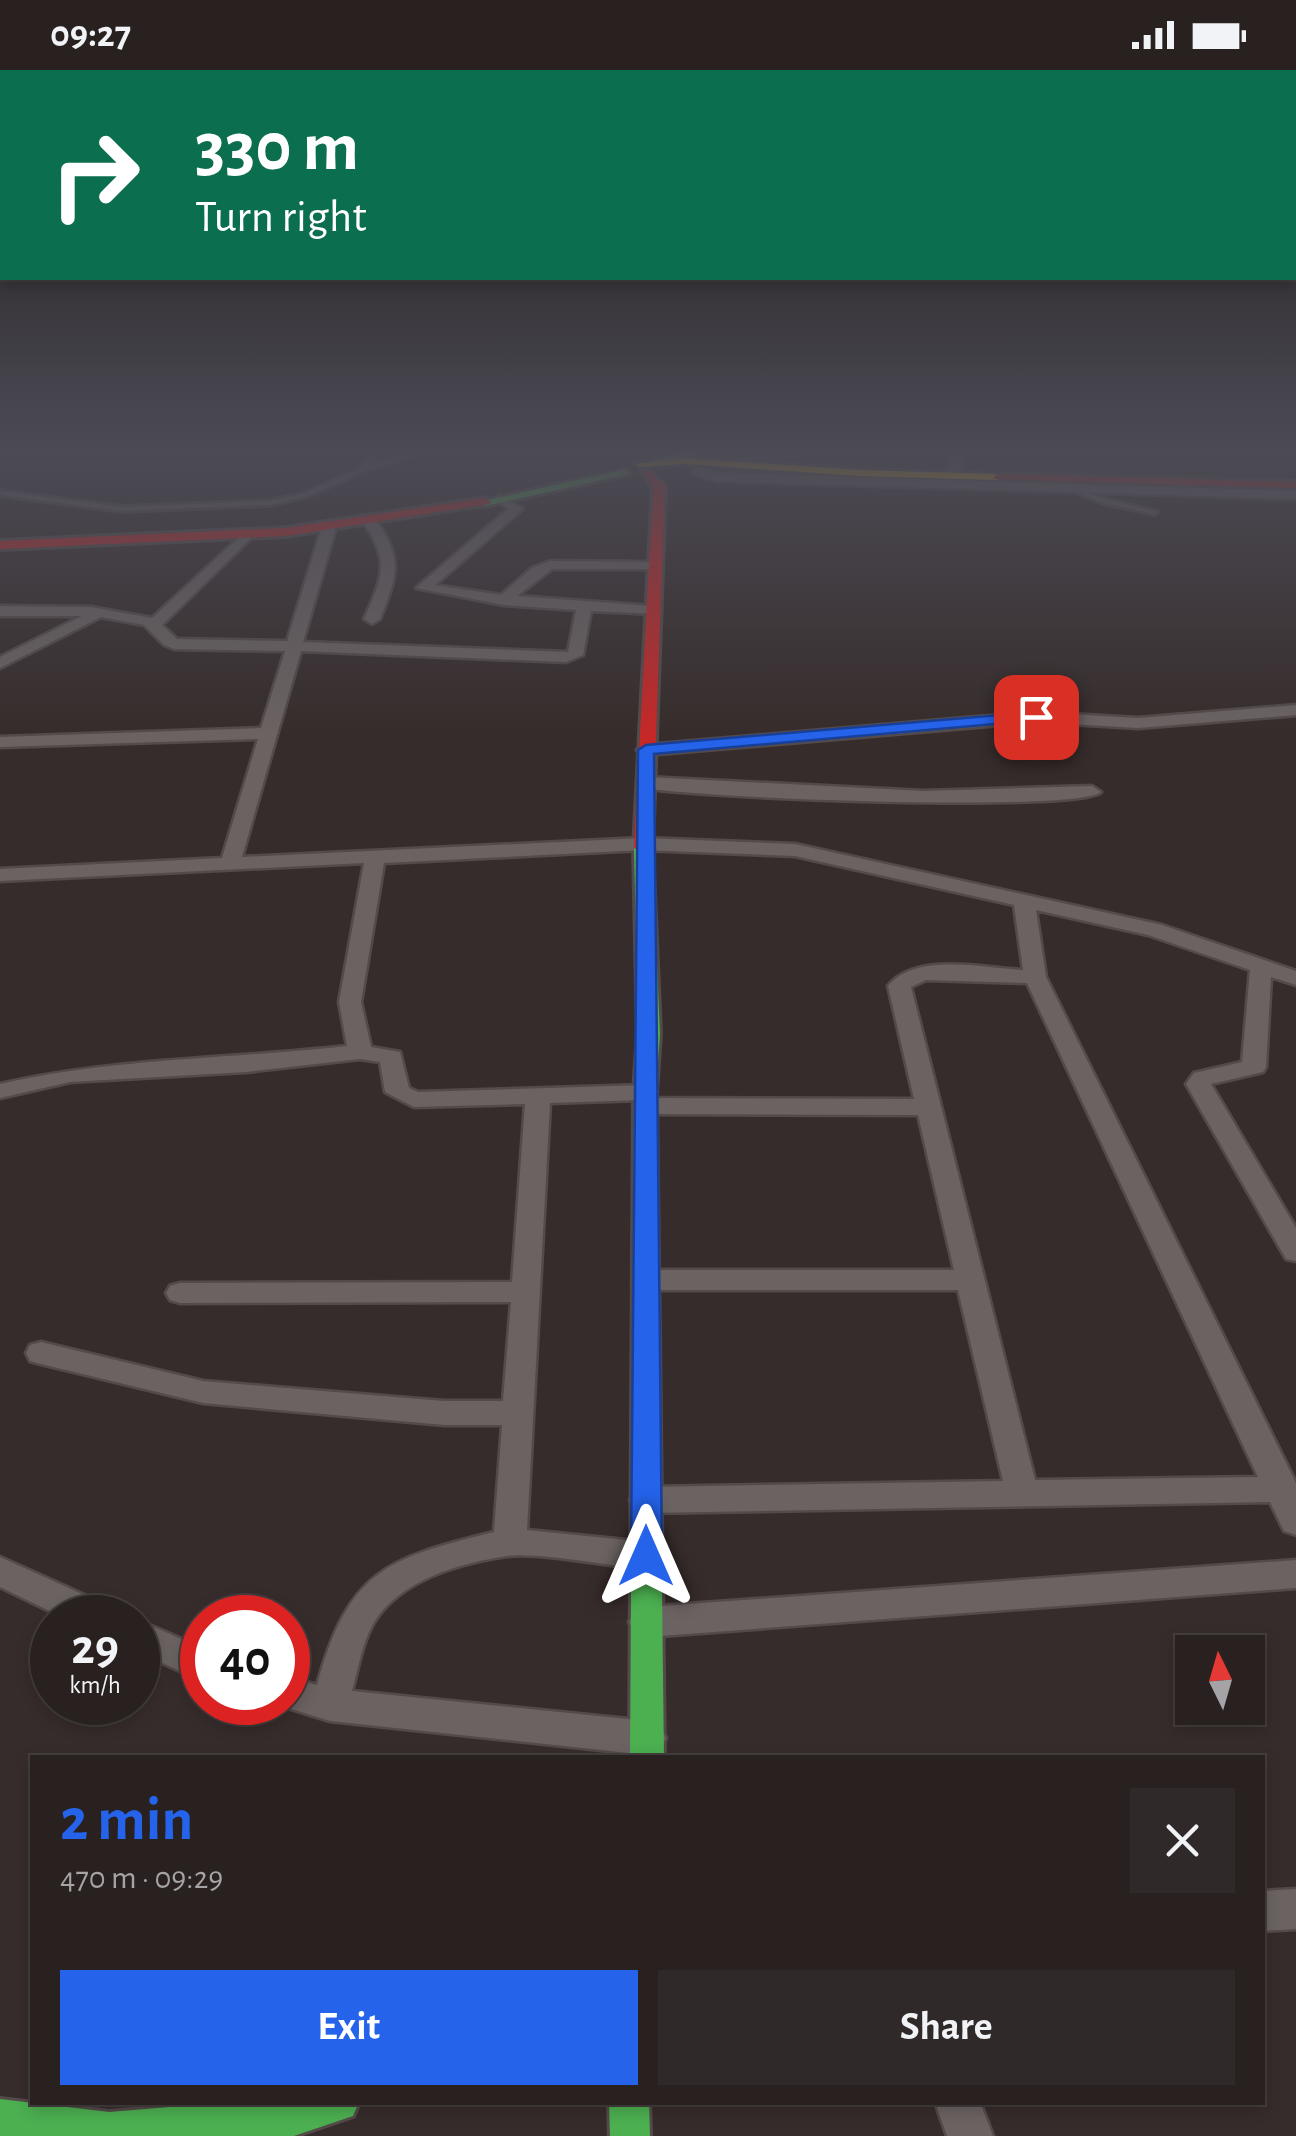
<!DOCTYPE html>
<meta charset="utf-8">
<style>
body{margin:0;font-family:"Alegreya Sans",sans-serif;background:#302929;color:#f1f3f6;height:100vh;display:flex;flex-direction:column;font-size:38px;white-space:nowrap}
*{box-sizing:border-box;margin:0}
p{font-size:32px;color:#a5a3a5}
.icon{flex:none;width:55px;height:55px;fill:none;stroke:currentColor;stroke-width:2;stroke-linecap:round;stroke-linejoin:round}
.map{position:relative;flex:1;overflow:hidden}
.drawer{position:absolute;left:30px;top:1685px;width:1235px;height:350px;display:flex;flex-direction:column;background:#282120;border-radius:0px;box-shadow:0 5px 15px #0003,0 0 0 2px #443e3e}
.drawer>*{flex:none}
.banner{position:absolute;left:0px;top:0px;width:1298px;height:210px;box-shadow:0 5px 15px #0003,0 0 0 2px #443e3e;background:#0b6e4f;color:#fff;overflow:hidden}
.needle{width:65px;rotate:355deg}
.tools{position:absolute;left:1175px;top:1565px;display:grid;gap:20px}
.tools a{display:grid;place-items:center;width:90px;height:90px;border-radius:0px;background:#282120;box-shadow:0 5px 15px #0003,0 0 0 2px #443e3e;font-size:50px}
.speed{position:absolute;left:30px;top:1525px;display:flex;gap:20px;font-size:50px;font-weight:700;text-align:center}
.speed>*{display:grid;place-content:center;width:130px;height:130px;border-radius:50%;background:#282120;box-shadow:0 5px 15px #0003,0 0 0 2px #443e3e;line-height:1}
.speed small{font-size:25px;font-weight:400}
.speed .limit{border:15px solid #d22;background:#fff;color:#111}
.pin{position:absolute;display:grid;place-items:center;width:85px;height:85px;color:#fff;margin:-42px;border-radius:20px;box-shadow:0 5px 15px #0006}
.me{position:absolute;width:110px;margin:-55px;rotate:0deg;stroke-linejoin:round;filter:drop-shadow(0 0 8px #0008)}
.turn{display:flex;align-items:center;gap:35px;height:210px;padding:0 30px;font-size:45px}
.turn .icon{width:130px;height:130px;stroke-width:2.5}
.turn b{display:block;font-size:70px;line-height:85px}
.round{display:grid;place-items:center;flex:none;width:105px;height:105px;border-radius:0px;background:#302929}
.summary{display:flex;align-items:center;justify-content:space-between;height:170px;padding:0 30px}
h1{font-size:60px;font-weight:700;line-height:75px;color:#2563eb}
.primary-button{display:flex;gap:20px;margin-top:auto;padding:20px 30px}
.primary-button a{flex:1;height:115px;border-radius:0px;background:#2563eb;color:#fff;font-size:40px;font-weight:700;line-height:115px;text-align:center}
.primary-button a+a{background:#302929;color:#f1f3f6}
.status{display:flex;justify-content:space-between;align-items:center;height:70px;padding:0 50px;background:#282120;direction:ltr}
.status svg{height:28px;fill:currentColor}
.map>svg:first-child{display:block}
</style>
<div class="status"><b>09:27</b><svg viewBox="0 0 49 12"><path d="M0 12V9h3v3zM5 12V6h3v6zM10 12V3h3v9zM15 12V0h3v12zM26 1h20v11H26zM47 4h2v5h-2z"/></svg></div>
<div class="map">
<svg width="1296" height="2066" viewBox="0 0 1296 2066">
<rect width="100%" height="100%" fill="#362c2b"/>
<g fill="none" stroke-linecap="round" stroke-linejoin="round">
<defs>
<path id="lane" d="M 375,376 L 381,376 L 368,396 L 431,376 L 440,376 L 364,401 L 307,426 L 269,435 L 121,441 L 0,425 L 0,421 L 121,437 L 269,431 L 303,424 L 360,399 Z
M 777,376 L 783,376 L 779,381 L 780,382 L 885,376 L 779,386 L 747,391 L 744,389 L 774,383 L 773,381 Z
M 1064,415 L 1108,430 L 1157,442 L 1154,444 L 1104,433 L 1064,417 Z"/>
<path id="street" d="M 547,376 L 571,376 L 549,383 L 543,379 Z
M 956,376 L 968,376 L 958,406 L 952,410 L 946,406 Z
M 696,397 L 718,403 L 1296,421 L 1296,429 L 717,411 L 692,404 Z
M 500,425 L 523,439 L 435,515 L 501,525 L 532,498 L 550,491 L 652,492 L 657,493 L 657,499 L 552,499 L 517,526 L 653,536 L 661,541 L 658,544 L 591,541 L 583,585 L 566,592 L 301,581 L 242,787 L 643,768 L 795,774 L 1162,855 L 1296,901 L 1296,915 L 1271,907 L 1266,997 L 1263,1002 L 1211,1014 L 1296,1158 L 1296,1191 L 1286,1189 L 1186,1014 L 1194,1003 L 1242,992 L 1250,900 L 1148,865 L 1036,840 L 1046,907 L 1296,1413 L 1296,1465 L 1284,1461 L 1270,1432 L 646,1443 L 634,1439 L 630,1430 L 634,1421 L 646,1417 L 1003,1411 L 958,1220 L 646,1220 L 636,1217 L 632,1210 L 636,1203 L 646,1200 L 954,1200 L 918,1045 L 646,1044 L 633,1036 L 642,1030 L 550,1033 L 527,1460 L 646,1472 L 658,1476 L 663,1486 L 658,1496 L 646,1500 C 611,1496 539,1482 507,1486 C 460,1493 399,1510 373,1554 C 362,1574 358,1599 352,1621 L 647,1651 L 660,1656 L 666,1668 L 660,1680 L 647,1685 L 330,1651 L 275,1634 L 288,1632 L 288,1607 L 317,1615 C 349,1501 384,1489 494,1462 L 502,1355 L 444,1355 L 203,1333 L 41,1294 L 30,1291 L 26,1283 L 30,1275 L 41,1272 L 203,1311 L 444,1331 L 503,1331 L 511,1232 L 180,1233 L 170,1230 L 166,1223 L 170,1216 L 180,1213 L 512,1212 L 525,1034 L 414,1037 L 385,1022 L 380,992 L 360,989 L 246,1002 L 70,1012 L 0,1028 L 0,1014 C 113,988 231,989 347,976 L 339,932 L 364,793 L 0,811 L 0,799 L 222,788 L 258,669 L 0,677 L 0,667 L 261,658 L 285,581 L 174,579 L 164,575 L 144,555 L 101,547 L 0,598 L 0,587 L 82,546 L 0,546 L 0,536 L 91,537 L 152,548 L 245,462 L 252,466 L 250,469 L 162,555 L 177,569 L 287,571 L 322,457 L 329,453 L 336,457 L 303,572 L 568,582 L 576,540 L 504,535 L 416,518 L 508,439 L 494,429 ZM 643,780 L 795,786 L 1014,835 L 1023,900 C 983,898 915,882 888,916 L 914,1029 L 649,1028 L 657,1022 L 645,1015 L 418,1022 L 409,1018 L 400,982 L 371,977 L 361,932 L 384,793 ZM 926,910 L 1027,913 L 1258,1407 L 1035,1410 L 911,917 Z
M 370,448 L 375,449 C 404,490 397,505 380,549 L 372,554 L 364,549 C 382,508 391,491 363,452 Z
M 1296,635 L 1296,645 L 1138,658 L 1036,652 L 646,685 L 637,680 L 646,675 L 1036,642 L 1138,648 Z
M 646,707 L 924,721 L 1092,716 L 1101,722 C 1077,743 689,728 639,717 L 637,713 Z
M 0,1487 L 111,1537 L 116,1548 L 64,1548 L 0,1517 Z
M 1296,1490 L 1296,1518 L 647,1567 L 635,1563 L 629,1552 L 635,1541 L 647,1537 Z
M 138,1550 L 202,1578 L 202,1611 L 138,1582 Z
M 1296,1819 L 1296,1859 L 1262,1861 L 1262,1821 Z
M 935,2032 L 980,2032 L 993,2066 L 947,2066 Z"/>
<path id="fast" d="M 706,376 L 724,376 L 652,396 L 646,393 Z
M 626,399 L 630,404 L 485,436 L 479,432 Z
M 643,773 L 652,778 L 660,964 L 656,1022 L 664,1688 L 630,1688 L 634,1022 L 638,964 L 634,778 Z
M 0,2029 L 109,2042 L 231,2032 L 359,2032 L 353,2046 L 294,2066 L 0,2066 Z
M 609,2032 L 649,2032 L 650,2066 L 610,2066 Z"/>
<path id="slow" d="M 685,388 L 861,400 L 997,404 L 1003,407 L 997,410 L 861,406 L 685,394 L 641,397 L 635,394 Z"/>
<path id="jam" d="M 641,400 L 649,400 L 665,416 L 652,778 L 643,783 L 634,778 L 653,417 Z
M 997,404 L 1296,412 L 1296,418 L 993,409 Z
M 485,428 L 491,432 L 489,434 L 286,466 L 0,479 L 0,471 L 286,458 Z"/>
</defs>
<use href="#lane" stroke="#534a49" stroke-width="6"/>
<use href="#street" stroke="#534a49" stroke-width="5"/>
<use href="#fast" stroke="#534a49" stroke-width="6"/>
<use href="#slow" stroke="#534a49" stroke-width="6"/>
<use href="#jam" stroke="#534a49" stroke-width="6"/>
<use href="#lane" fill="#6b6362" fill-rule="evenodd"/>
<use href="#street" fill="#6b6362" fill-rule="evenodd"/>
<use href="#fast" fill="#4caf50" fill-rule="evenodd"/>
<use href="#slow" fill="#ffc107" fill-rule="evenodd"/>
<use href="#jam" fill="#c62828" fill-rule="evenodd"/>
</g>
<linearGradient id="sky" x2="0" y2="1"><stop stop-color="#1e1818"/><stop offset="0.57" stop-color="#4c4b55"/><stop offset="1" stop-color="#4c4b55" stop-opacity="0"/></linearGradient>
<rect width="1296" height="665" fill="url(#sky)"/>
<path fill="#2563eb" stroke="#184099" stroke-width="2.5" d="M 1036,642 L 1044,647 L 1042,650 L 654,684 L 662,1486 L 657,1495 L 646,1499 L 636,1495 L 631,1486 L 638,680 L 646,675 Z"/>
</svg>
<div class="tools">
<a><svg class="needle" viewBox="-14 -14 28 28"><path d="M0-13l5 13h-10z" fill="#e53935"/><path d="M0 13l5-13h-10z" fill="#a5a3a5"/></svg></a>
</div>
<div class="speed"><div>29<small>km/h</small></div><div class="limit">40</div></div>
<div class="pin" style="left:1036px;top:647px;background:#d93025"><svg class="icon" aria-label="arrive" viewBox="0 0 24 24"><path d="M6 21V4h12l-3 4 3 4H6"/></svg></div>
<svg class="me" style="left:646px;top:1486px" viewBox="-20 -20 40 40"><path d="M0-17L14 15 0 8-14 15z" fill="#2563eb" stroke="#fff" stroke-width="4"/></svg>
<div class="banner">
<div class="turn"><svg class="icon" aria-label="right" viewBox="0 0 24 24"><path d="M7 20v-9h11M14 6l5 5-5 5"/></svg><div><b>330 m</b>Turn right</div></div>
</div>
<section class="drawer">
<div class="summary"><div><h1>2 min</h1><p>470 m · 09:29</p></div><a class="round"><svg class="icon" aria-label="close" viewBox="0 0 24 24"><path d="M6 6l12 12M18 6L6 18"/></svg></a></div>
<div class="primary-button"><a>Exit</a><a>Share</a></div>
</section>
</div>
